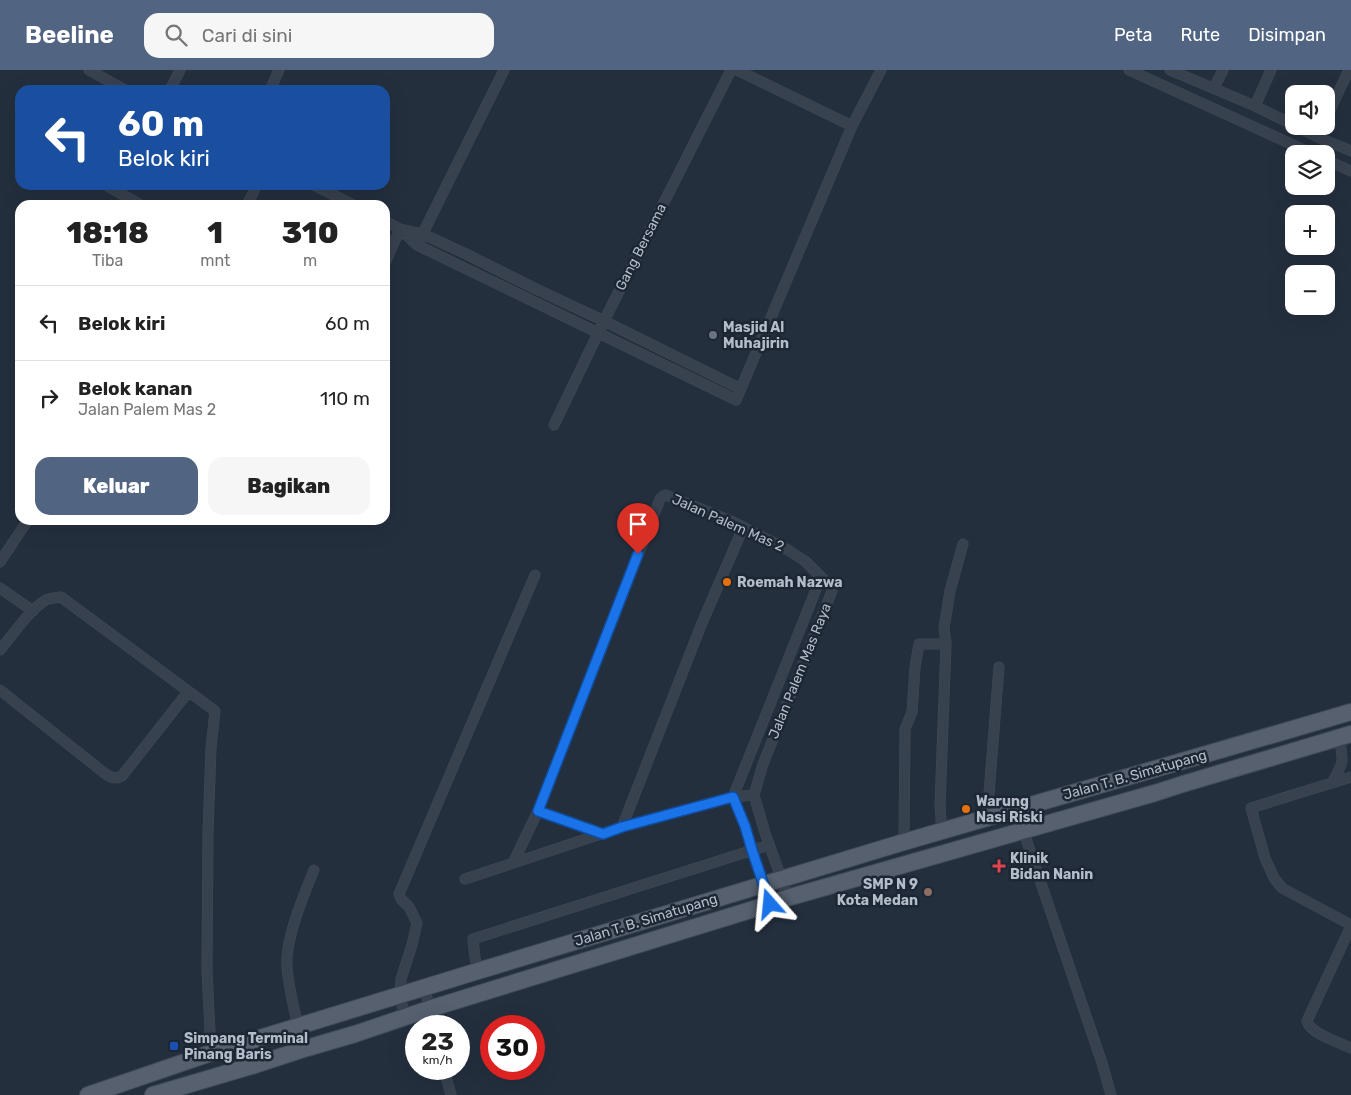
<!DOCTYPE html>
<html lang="id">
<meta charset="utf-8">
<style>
body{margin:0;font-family:Rubik,sans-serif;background:#f6f6f6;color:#222;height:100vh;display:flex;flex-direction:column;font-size:19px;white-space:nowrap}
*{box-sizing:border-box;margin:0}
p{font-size:16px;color:#767676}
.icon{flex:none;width:28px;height:28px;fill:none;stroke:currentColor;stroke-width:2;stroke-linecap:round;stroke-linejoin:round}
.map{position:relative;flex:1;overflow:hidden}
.side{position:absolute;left:15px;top:130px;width:375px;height:325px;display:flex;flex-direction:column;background:#fff;border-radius:15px;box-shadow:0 5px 20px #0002}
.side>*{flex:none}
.guide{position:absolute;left:15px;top:15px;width:375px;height:105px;border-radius:15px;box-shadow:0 5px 20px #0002;background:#1a4fa0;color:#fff;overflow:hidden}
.tools{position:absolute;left:1285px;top:15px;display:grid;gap:10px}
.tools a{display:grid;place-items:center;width:50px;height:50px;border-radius:10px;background:#fff;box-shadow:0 5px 20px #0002;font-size:25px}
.speed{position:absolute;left:405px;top:945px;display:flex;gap:10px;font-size:25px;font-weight:700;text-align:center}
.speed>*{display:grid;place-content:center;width:65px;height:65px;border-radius:50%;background:#fff;box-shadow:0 5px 20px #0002;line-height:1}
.speed small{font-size:12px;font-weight:400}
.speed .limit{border:8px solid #d22;background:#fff;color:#111}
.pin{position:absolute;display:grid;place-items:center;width:42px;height:42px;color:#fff;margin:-51px -21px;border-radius:50% 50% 50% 0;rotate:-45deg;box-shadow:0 0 5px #0007}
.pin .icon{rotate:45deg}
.me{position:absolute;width:55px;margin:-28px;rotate:342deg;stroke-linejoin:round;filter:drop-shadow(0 0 4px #0008)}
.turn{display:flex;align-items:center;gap:18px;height:105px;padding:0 20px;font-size:22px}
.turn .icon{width:65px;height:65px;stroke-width:2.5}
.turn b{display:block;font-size:35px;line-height:42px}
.eta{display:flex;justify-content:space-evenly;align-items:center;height:85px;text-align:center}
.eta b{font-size:30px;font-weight:800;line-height:35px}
.primary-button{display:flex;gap:10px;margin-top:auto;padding:10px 20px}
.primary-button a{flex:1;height:58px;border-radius:15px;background:#516482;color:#fff;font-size:20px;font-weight:800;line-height:58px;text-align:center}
.primary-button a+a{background:#f6f6f6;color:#222}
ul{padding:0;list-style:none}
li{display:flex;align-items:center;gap:15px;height:75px;padding:0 20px;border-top:1px solid #e0e0e0}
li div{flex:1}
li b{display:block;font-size:19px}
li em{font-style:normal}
header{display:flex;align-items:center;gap:30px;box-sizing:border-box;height:70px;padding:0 25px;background:#516482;color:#fff}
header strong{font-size:24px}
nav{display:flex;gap:28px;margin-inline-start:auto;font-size:18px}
.search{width:350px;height:45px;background:#f6f6f6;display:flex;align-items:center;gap:12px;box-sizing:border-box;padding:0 18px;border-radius:15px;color:#767676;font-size:19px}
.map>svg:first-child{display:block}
</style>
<header>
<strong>Beeline</strong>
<div class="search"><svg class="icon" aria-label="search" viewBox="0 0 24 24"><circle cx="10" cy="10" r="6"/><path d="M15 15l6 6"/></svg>Cari di sini</div>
<nav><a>Peta</a><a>Rute</a><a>Disimpan</a></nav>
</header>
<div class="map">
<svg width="1351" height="1025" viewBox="0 0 1351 1025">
<rect width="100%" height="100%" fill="#242f3e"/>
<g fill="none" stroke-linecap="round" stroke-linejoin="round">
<defs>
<path id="minor" d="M 89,0 L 125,20
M 737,0 L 852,56
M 1129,0 L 1313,84
M 1170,0 L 1255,36 L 1294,55
M 1214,18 L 1223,0
M 170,20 L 180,0
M 270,20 L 279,0
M 1255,36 L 1271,0
M 1326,48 L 1349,0
M 1296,56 L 1317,67 L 1351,81
M 1317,67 L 1322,56
M 1326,90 L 1351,101
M 314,115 L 353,135
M 109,117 L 141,135
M 247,135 L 257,115
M 385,151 L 400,159 L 423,164 L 466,184 L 534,218 L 604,251 L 741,319
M 400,159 L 417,175 L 736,330 L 852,56 L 881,0
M 420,169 L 504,0
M 385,193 L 400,159
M 554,355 L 604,251 L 731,0
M 0,492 L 28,450
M 0,518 L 33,541
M 0,580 C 12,566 30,539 46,530 C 50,528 56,528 61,527 L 215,641 L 211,678 L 208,762 L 207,900 L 211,983
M 0,620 L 103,702 C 111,708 114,710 122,706 L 188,622
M 1351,707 L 1251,738 L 1265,788 L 1274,808 L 1282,818 L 1351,855
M 1332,713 C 1344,692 1344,692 1339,668
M 754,725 L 765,763 L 782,810 L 787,828
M 733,727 L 821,507
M 733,727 L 745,756 L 752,780 L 770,834
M 538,741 L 603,764
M 987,749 L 999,597
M 622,757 L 702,553 L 743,458
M 1023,760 L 1102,993 L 1111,1025
M 942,762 L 940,736 L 946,574 L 944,558 L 950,521 L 963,474
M 904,772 L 905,659 L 912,642 L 915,597 L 919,574 L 946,574
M 513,793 L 538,741 L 660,429 L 663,426 L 666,425 L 731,451 L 788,480 L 805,491 L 831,517 L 832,521 L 763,694 L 754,725
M 465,809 L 622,757 L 733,727 L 754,725
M 1351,856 L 1307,951 C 1310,964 1339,972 1351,978
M 478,901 L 475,888 L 473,869 L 769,775
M 425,918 L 433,956
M 405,948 L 400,926 L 401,909 L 412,875 L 417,853 L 409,837 L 401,829 L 399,824 L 535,505
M 298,957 C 294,937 288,916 287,896 C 285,870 304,824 314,800
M 444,999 L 451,1025"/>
<path id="primary" d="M 88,1025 L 211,983 L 478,901 L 904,772 L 1351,642
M 153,1025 L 255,995 L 307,978 L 355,964 L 429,939 L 770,834 L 787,828 L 1155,723 L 1183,714 L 1351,664"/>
</defs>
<use href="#minor" stroke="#414a57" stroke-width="11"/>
<use href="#primary" stroke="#414a57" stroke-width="18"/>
<use href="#minor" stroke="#38414e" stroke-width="10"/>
<use href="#primary" stroke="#56606e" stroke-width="16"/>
</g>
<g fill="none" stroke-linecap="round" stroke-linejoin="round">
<defs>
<path id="route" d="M 638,484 L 538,741 L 603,764 L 622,757 L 733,727 L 745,756 L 752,780 L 770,834"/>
</defs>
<use href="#route" stroke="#114b97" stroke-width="12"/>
<use href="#route" stroke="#1a73e8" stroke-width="9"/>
</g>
<circle fill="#6b7280" stroke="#1d2633" stroke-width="2" cx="713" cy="265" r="5"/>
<g fill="#e8710a" stroke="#1d2633" stroke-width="2">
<circle cx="727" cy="512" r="5"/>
<circle cx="966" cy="739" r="5"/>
</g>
<path fill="#e0444e" stroke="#1d2633" stroke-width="2" d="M996.5 788.5h5v5h5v5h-5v5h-5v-5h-5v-5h5z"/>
<circle fill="#8d6e63" stroke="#1d2633" stroke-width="2" cx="928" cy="822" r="5"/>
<rect fill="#1a4fb4" stroke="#1d2633" stroke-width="2" x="169" y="971" width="10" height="10" rx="2.5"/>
<g text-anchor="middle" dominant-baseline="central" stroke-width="5" stroke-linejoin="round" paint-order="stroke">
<g font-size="14" fill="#b4bcc9" stroke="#1d2633">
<text transform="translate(641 177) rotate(-63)">Gang Bersama</text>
<text transform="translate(728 453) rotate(24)">Jalan Palem Mas 2</text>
<text transform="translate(800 601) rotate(-68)">Jalan Palem Mas Raya</text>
<text transform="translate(1135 705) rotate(-16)">Jalan T. B. Simatupang</text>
<text transform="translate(646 850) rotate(-17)">Jalan T. B. Simatupang</text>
</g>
<g font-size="14" font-weight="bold" fill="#b4bcc9" stroke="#1d2633" text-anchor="start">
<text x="723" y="257">Masjid Al<tspan x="723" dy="16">Muhajirin</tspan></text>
<text x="737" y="512">Roemah Nazwa</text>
<text x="976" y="731">Warung<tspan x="976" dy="16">Nasi Riski</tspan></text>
<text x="1010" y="788">Klinik<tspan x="1010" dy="16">Bidan Nanin</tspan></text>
<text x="918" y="814" text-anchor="end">SMP N 9<tspan x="918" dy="16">Kota Medan</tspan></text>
<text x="184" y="968">Simpang Terminal<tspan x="184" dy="16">Pinang Baris</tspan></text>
</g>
</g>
</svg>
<div class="tools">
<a><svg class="icon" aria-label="sound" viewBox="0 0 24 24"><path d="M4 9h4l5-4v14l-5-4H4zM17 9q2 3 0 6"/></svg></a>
<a><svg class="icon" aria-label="layers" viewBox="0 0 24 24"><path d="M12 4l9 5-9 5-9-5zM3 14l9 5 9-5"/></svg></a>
<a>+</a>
<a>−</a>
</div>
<div class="speed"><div>23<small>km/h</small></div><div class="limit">30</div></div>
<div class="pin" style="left:638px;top:484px;background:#d93025"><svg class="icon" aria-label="arrive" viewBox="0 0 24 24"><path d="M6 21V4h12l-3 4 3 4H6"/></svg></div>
<svg class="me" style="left:770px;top:834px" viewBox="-20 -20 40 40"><path d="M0-17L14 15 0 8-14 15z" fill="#1a73e8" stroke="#fff" stroke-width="4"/></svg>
<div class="guide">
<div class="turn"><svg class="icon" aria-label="left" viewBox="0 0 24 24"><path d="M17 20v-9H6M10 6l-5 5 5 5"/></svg><div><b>60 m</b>Belok kiri</div></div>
</div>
<section class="side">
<div class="eta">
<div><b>18:18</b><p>Tiba</p></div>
<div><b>1</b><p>mnt</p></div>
<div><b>310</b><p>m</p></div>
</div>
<ul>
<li><svg class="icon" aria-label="left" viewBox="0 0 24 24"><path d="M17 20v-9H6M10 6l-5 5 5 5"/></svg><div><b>Belok kiri</b></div><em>60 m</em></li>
<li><svg class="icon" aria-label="right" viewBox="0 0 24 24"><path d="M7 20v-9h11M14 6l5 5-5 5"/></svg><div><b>Belok kanan</b><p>Jalan Palem Mas 2</p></div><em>110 m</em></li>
</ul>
<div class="primary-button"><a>Keluar</a><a>Bagikan</a></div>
</section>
</div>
